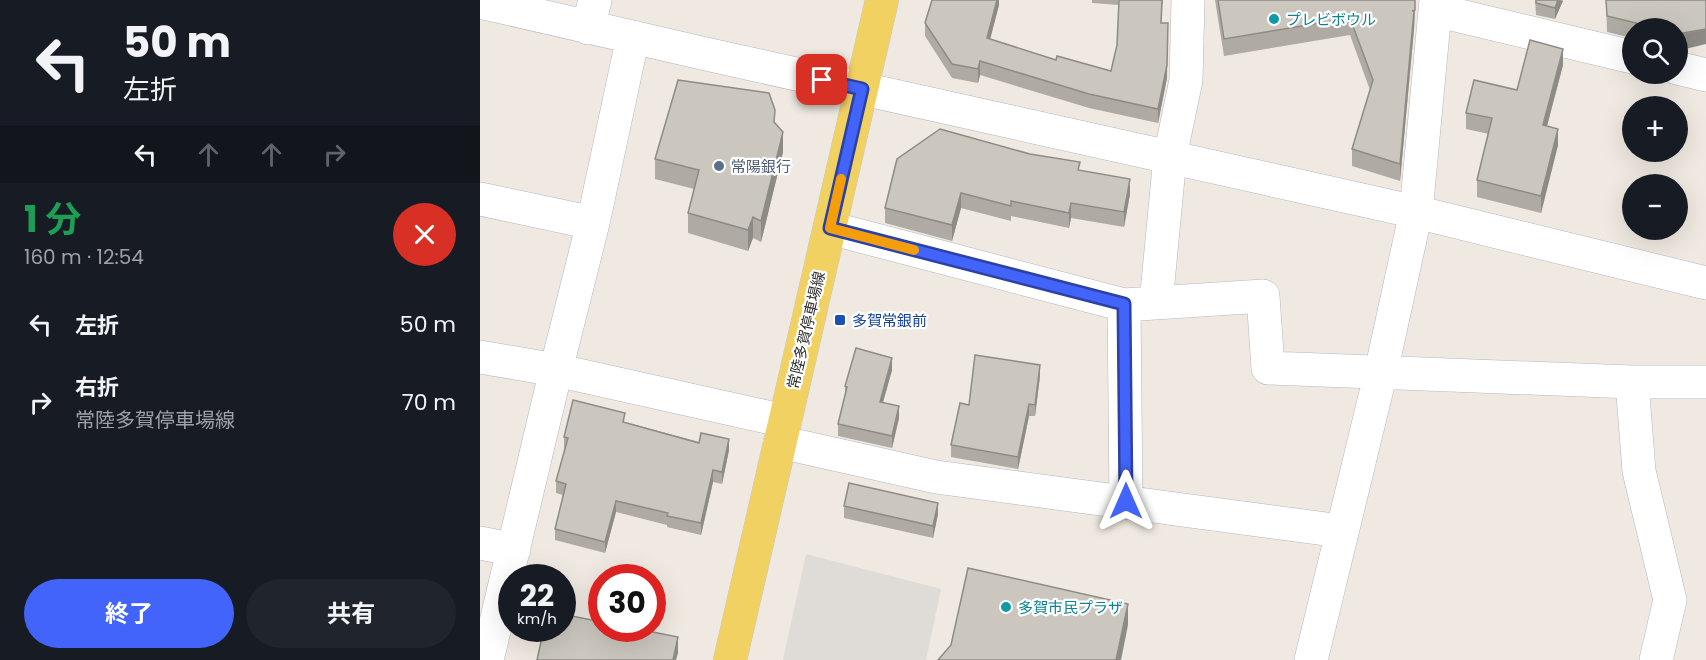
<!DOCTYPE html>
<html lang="ja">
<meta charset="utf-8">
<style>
body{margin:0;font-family:Poppins,"Noto Sans JP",sans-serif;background:#20242c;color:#f1f3f6;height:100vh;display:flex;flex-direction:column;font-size:22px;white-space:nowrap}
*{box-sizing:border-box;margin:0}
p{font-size:20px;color:#9ea1a6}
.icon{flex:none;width:33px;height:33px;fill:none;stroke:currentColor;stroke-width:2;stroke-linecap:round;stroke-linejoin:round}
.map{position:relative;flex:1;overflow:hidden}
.drawer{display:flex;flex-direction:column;background:#171b24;width:480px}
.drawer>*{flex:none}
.top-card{background:#171b24;color:#f1f3f6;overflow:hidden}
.controls{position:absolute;left:1142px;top:18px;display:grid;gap:12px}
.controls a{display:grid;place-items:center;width:66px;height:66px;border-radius:50%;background:#171b24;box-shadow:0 6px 24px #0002;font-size:30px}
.speed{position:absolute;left:18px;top:564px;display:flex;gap:12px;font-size:30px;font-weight:700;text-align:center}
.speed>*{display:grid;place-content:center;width:78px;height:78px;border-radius:50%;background:#171b24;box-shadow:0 6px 24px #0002;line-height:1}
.speed small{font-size:15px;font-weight:400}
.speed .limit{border:9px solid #d22;background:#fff;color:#111}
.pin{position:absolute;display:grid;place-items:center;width:51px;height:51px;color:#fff;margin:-26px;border-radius:12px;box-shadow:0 3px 9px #0006}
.me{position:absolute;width:66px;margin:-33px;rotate:0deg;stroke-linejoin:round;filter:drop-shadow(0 0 4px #0008)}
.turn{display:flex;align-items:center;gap:21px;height:126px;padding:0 24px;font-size:27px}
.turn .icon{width:78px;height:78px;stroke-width:2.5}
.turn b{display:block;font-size:42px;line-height:51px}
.lanes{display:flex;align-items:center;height:57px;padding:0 24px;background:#0003;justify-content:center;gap:30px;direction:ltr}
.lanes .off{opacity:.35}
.round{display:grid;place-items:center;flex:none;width:63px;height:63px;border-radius:32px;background:#20242c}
.headline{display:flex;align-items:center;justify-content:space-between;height:102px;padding:0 24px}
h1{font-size:36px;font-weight:700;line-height:45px;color:#1e9e55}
.cta{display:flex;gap:12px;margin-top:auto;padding:12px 24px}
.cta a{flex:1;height:69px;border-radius:36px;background:#4264fb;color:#fff;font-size:24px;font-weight:700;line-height:69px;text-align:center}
.cta a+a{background:#20242c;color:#f1f3f6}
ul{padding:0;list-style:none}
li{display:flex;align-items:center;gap:18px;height:78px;padding:0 24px}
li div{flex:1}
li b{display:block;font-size:22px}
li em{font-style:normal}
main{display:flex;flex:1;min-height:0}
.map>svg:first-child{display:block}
</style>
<main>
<section class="drawer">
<div class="top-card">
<div class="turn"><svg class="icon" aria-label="left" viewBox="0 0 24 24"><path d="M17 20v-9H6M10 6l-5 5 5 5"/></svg><div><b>50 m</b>左折</div></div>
<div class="lanes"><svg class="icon" aria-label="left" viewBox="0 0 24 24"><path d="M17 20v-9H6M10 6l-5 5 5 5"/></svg><svg class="icon off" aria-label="ahead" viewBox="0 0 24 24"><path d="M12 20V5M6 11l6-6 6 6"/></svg><svg class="icon off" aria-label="ahead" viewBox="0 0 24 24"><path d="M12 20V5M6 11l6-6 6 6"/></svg><svg class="icon off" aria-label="right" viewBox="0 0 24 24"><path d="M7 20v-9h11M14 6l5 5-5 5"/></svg></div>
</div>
<div class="headline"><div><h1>1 分</h1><p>160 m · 12:54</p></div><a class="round" style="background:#d93025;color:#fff"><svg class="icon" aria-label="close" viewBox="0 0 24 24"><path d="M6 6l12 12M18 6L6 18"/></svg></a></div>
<ul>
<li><svg class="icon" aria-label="left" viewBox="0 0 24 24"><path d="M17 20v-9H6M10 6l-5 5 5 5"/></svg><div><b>左折</b></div><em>50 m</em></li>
<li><svg class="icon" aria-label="right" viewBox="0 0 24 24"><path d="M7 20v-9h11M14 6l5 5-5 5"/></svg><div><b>右折</b><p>常陸多賀停車場線</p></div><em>70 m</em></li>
</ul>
<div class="cta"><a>終了</a><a>共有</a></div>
</section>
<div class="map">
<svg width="1226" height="660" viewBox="0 0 1226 660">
<rect width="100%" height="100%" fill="#efe9e1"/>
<path fill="#dfdcd8" d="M 326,554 L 461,589 L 446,660 L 303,660 Z"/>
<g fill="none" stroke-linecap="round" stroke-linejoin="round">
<defs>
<path id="minor" d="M 0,2 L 226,54 L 936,212 L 1226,283
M 955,10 L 1152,57
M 108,28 L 115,0
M 1197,68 L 1226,75
M 0,199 L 113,223
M 350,228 L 644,305
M 676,303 L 690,157 L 706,80 L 708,0
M 0,357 L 76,370 L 305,421
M 1152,382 L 1159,471 L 1190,600 L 1176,660
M 300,442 L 456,477 L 861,531
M 646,501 L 644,305 L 783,296 L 788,368 L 1152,382 L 1226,382
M 0,543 L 34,550
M 7,660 L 76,370 L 113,223 L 153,37
M 831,660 L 901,372 L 936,212 L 956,0"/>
<path id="major" d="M 250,660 L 402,0"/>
</defs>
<use href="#minor" stroke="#b4b7c1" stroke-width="34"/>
<use href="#major" stroke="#c9c9c9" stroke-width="34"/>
<use href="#minor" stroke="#fff" stroke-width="33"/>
<use href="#major" stroke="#f2d163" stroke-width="33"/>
</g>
<path fill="#afaba4" d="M 519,0 L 519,5 L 510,39 L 576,60 L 631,71 L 637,45 L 639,5 L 612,3 L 612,0 L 683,0 L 681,23 L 687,78 L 678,123 L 609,108 L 500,75 L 498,83 L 472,78 L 445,36 L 445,23 Z
M 735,0 L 935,0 L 935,19 L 920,181 L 872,166 L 872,149 L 890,90 L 870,35 L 744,56 Z
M 1055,0 L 1083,0 L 1075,19 L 1056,15 Z
M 1126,0 L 1226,0 L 1201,50 L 1197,50 L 1197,28 L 1152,28 L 1152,38 L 1127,32 Z
M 1083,65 L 1067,126 L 1078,145 L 1061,213 L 997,197 L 997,180 L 1009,134 L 986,129 L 986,113 L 1037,90 Z
M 295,123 L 303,152 L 281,242 L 273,238 L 268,251 L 208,233 L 208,213 L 214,189 L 175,179 L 175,159 Z
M 600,170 L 650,194 L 644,227 L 591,218 L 589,228 L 531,216 L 531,221 L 481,208 L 472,241 L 405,223 L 405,208 Z
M 412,370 L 403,402 L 419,418 L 412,448 L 358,436 L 358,424 L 365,395 L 365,386 Z
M 560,376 L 555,416 L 549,416 L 538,469 L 471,457 L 471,445 L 489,405 Z
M 145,422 L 249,450 L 242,484 L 233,482 L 221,535 L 187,527 L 187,525 L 136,512 L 125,553 L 75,540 L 75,529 L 83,495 L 76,493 L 76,481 L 85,449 L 84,448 L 84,437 Z
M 364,506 L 458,514 L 453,538 L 364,518 Z"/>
<path fill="#8e8b86" d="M 517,0 L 519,0 L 519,5 L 507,51 L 507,38 Z
M 1078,0 L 1083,1 L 1075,19 L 1075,8 Z
M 934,11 L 934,28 L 920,181 L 920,164 Z
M 688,23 L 687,78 L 678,123 L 678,109 Z
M 1226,29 L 1226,44 L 1201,50 L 1201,34 Z
M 1083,49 L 1083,65 L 1063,141 L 1063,125 Z
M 500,61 L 500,75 L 498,83 L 498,69 Z
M 1078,129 L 1078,145 L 1061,213 L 1061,196 Z
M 303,132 L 303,152 L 281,242 L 281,221 Z
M 650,179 L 650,194 L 644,227 L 644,212 Z
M 481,193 L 481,208 L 472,241 L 472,225 Z
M 591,203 L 591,218 L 589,228 L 589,213 Z
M 273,217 L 273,238 L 268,251 L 268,230 Z
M 412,358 L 412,370 L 400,413 L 400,402 Z
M 560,365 L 560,376 L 555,416 L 555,405 Z
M 549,404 L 549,416 L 538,469 L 538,457 Z
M 419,406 L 419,418 L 412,448 L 412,436 Z
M 249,439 L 249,450 L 242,484 L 242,472 Z
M 233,470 L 233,482 L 221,535 L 221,523 Z
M 136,501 L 136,512 L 125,553 L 125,542 Z
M 458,503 L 458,514 L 453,538 L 453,526 Z
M 648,604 L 648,625 L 641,660 L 636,660 Z
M 198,637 L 198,653 L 196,660 L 193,660 Z"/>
<path fill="#cbc7bf" stroke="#8e8b86" stroke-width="1.5" d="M 452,0 L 517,0 L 507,38 L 576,60 L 577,56 L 631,71 L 637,45 L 639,0 L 682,0 L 681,23 L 688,23 L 687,65 L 678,109 L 609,94 L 500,61 L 498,69 L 472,64 L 445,23 Z
M 738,0 L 935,0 L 935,10 L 932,11 L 934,11 L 920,164 L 872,149 L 893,80 L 870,18 L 744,39 Z
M 1056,0 L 1078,0 L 1075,8 L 1056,3 Z
M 1126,0 L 1226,0 L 1226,29 L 1197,34 L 1197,28 L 1165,28 L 1156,23 L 1127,16 Z
M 1050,40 L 1083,49 L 1063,125 L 1078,129 L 1061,196 L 997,180 L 1012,118 L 986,113 L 994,80 L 1037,90 Z
M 198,80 L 289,93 L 295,110 L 294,122 L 303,132 L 281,221 L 273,217 L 268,230 L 208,213 L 219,170 L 175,159 Z
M 460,129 L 550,154 L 600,162 L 598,170 L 650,179 L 644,212 L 591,203 L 589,213 L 531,201 L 531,206 L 481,193 L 472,225 L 405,208 L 417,159 Z
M 376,348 L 412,358 L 400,402 L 419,406 L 412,436 L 358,424 L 367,387 L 365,386 Z
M 495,355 L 560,365 L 555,405 L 549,404 L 538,457 L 471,445 L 480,403 L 489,405 Z
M 93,400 L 145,413 L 143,422 L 219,443 L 221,433 L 249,439 L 242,472 L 233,470 L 221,523 L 187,516 L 188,513 L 136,501 L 125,542 L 75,529 L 86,484 L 76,481 L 88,438 L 84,437 Z
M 369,483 L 458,503 L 453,526 L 364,506 Z
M 488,568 L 648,604 L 636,660 L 458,660 L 471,645 Z
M 82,614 L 122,622 L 122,628 L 153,628 L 198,637 L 193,660 L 57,660 L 64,628 L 82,628 Z"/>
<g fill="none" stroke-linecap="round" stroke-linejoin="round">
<defs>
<path id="route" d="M 342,80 L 382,89 L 350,228 L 644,304 L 646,501"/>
</defs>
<use href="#route" stroke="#2b41a3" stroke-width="15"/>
<use href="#route" stroke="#4264fb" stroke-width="10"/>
<path stroke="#f59e0b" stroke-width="10" d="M 361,179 L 350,228 L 434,250"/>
</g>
<g fill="#0f9aa8" stroke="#fff" stroke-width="2">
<circle cx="794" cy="19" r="6"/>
<circle cx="526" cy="607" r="6"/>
</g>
<circle fill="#5c6f8a" stroke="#fff" stroke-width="2" cx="239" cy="166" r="6"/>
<rect fill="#1a4fb4" stroke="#fff" stroke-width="2" x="354" y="314" width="12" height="12" rx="3"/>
<g text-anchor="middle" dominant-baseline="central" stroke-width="4.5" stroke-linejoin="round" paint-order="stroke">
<g font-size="15" fill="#0d838f" stroke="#fff" text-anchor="start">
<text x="806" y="19">プレビボウル</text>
<text x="538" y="607">多賀市民プラザ</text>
</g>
<g font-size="15" fill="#4e5e75" stroke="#fff" text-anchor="start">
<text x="251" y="166">常陽銀行</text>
</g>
<g font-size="15" fill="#164399" stroke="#fff" text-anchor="start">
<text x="372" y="320">多賀常銀前</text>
</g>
<g font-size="15" fill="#2e2e2e" stroke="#fff">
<text transform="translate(326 330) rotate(-77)">常陸多賀停車場線</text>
</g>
</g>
</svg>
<div class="controls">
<a><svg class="icon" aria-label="search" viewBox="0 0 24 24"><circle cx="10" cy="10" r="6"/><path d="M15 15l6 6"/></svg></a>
<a>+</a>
<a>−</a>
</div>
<div class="speed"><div>22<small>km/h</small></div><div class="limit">30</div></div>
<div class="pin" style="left:342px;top:80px;background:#d93025"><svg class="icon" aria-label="arrive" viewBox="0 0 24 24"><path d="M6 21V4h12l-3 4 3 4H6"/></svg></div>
<svg class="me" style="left:646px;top:501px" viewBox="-20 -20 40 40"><path d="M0-17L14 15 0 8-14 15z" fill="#4264fb" stroke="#fff" stroke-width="4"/></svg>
</div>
</main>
